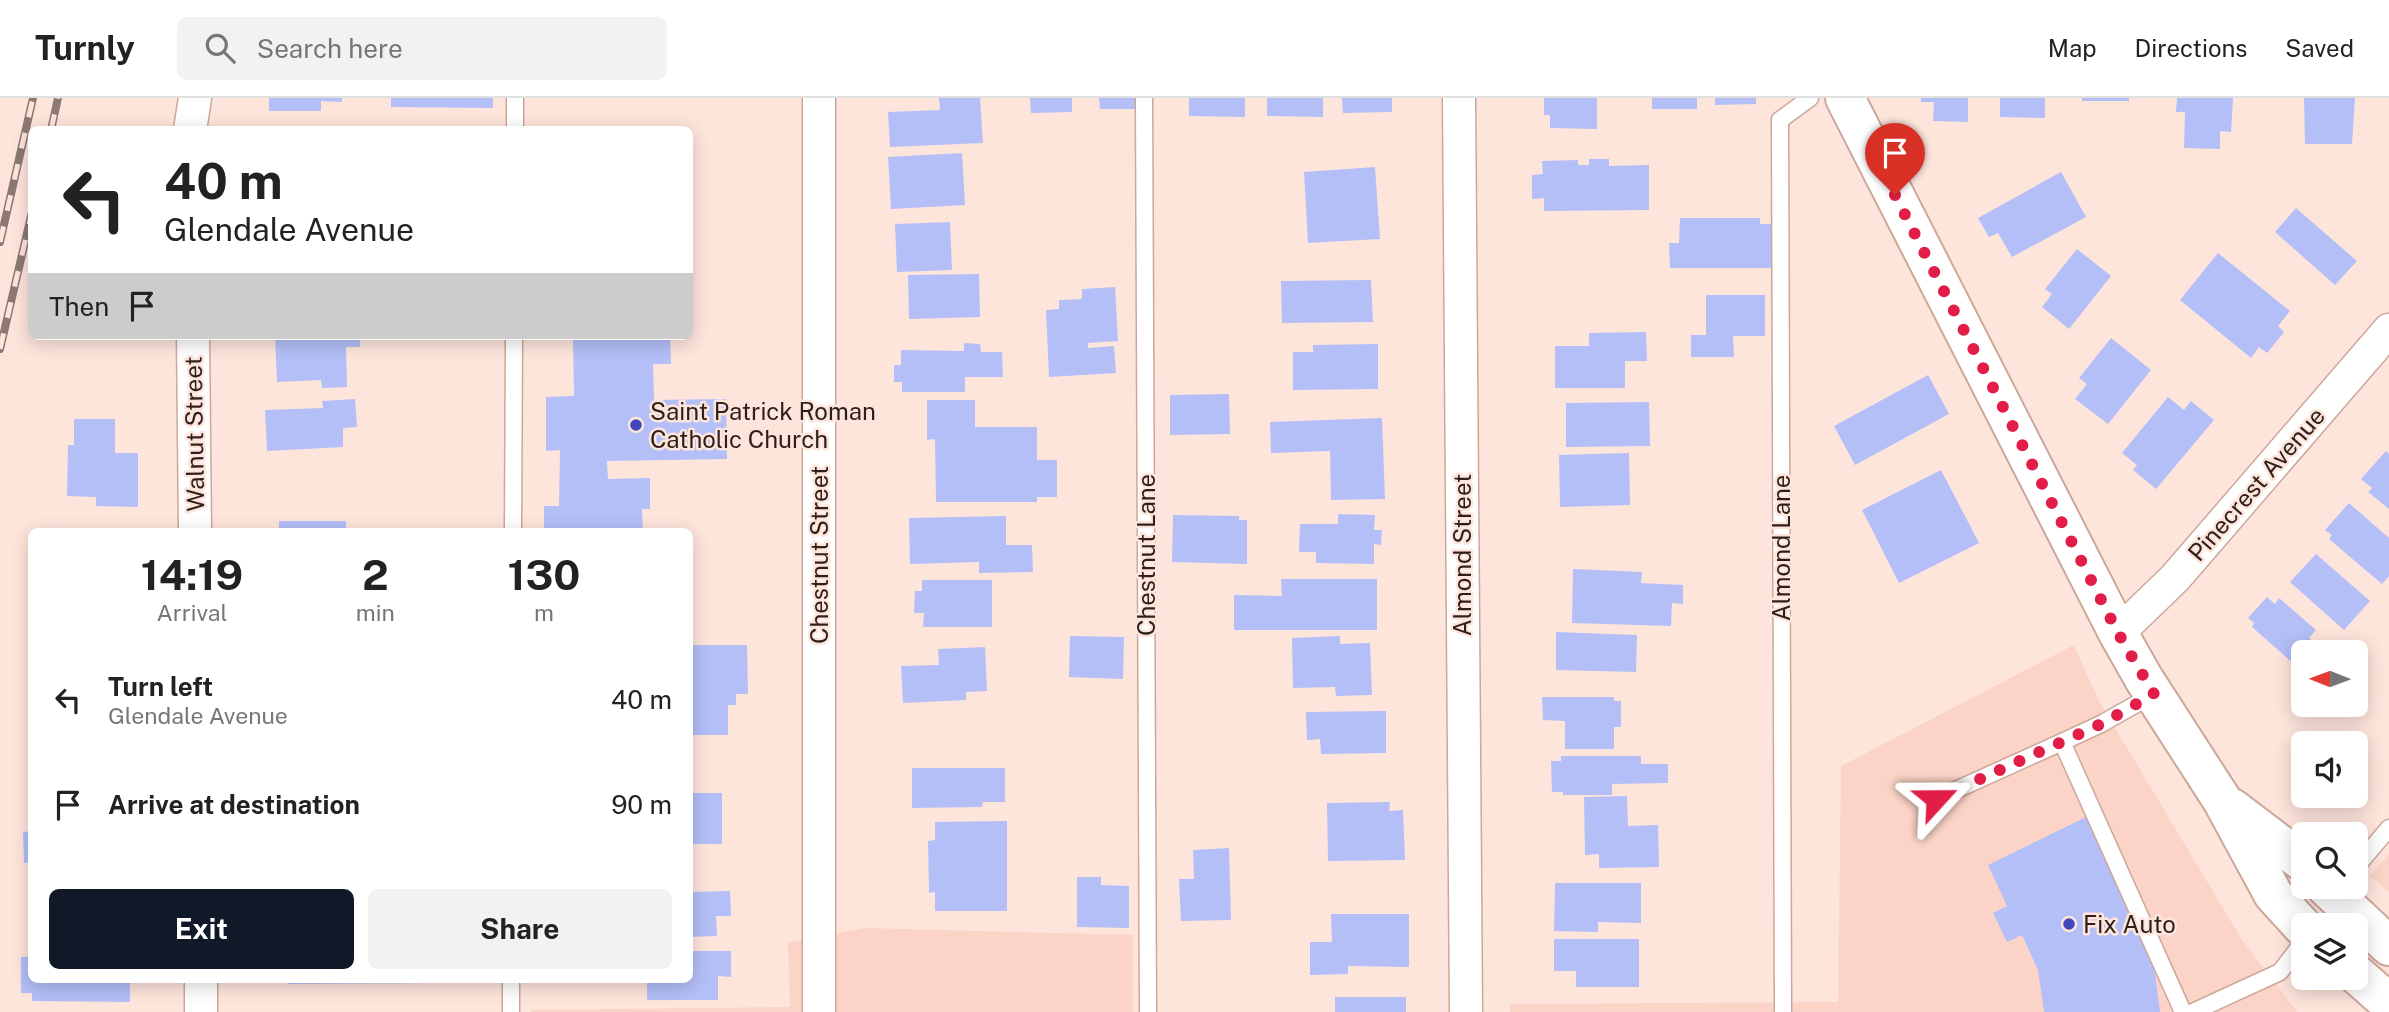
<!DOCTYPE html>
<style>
body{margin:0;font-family:"Public Sans",sans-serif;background:#f2f2f2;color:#222;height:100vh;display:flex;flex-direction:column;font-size:26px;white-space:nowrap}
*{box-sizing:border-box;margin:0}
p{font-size:23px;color:#767676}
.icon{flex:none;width:38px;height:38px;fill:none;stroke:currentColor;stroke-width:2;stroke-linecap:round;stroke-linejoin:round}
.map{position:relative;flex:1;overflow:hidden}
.drawer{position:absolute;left:28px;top:430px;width:665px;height:455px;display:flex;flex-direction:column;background:#fff;border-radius:10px;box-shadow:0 4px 18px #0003}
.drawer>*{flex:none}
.top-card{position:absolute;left:28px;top:28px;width:665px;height:214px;border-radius:10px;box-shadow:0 4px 18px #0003;background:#fff;color:#222;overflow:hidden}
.needle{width:46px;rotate:271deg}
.buttons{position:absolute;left:2291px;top:542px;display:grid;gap:14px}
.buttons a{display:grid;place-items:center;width:77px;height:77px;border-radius:10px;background:#fff;box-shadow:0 4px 18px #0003;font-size:35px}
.pin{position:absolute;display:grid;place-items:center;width:60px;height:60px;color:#fff;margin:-72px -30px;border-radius:50% 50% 50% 0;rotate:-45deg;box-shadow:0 0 7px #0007}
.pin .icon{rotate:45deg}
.me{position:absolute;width:77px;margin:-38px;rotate:66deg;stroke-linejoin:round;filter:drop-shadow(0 0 5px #0008)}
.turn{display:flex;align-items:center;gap:24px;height:147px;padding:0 21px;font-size:32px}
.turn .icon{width:91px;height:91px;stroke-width:2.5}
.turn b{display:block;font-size:49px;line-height:60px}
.then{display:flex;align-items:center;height:66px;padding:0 21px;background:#0003;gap:14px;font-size:26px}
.eta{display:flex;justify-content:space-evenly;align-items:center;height:119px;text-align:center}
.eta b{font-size:42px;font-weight:700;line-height:49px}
.action{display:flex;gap:14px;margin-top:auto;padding:14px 21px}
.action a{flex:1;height:80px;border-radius:10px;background:#111827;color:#fff;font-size:28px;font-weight:700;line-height:80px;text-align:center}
.action a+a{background:#f2f2f2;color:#222}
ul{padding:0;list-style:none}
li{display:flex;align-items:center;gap:21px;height:105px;padding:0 21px}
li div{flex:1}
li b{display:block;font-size:26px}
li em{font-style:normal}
header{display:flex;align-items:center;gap:42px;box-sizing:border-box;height:98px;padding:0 35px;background:#fff;border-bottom:2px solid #e0e0e0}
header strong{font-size:33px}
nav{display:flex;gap:38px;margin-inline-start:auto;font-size:24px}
.search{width:490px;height:63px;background:#f2f2f2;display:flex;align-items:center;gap:18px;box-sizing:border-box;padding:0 24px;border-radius:10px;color:#767676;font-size:26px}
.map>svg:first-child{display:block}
</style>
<header>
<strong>Turnly</strong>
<div class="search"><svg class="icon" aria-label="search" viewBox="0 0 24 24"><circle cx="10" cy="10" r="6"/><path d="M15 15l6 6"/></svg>Search here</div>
<nav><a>Map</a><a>Directions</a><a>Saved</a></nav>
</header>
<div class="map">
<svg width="2389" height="914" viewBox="0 0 2389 914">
<rect width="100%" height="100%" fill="#fee5dc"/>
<path fill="#fbd4c7" d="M 2074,547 L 2099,603 L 2241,840 L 2297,914 L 1510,914 L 1510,906 L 1838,904 L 1841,668 Z
M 2389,756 L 2389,794 L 2370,778 Z
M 865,830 L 1133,837 L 1133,914 L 531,914 L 531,912 L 790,909 L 788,845 Z"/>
<path fill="#b4bff8" d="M 269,0 L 342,0 L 342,4 L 321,3 L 321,13 L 269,13 Z
M 391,0 L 493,0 L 493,10 L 391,9 Z
M 939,0 L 980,0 L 983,45 L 890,49 L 888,14 L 940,12 Z
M 1030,0 L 1072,0 L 1072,14 L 1031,15 Z
M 1099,0 L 1137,0 L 1137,11 L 1100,11 Z
M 1189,0 L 1245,0 L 1245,19 L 1189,18 Z
M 1267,0 L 1323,0 L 1323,19 L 1267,18 Z
M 1342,0 L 1392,0 L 1392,14 L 1343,15 Z
M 1544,0 L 1597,0 L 1597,31 L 1550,30 L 1550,17 L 1544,17 Z
M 1652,0 L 1697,0 L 1697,11 L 1652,11 Z
M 1715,0 L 1756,0 L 1756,6 L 1715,7 Z
M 1921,0 L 1968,0 L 1968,24 L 1933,23 L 1934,4 L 1921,4 Z
M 2000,0 L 2045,0 L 2045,20 L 2000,19 Z
M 2082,0 L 2129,0 L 2129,3 L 2082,3 Z
M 2177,0 L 2233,0 L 2231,34 L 2220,33 L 2220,51 L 2184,50 L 2185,14 L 2176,14 Z
M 2304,0 L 2355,0 L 2352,46 L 2305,46 Z
M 962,55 L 965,107 L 891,111 L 888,59 Z
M 1589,61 L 1609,61 L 1609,68 L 1649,67 L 1649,112 L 1544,113 L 1544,100 L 1532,101 L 1532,77 L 1543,76 L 1542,63 L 1578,62 L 1578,67 L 1589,67 Z
M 1375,69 L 1380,141 L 1308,145 L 1304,74 Z
M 2061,74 L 2086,119 L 2012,159 L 1998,135 L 1989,139 L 1978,120 Z
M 2296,110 L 2357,163 L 2335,187 L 2275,134 Z
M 1680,120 L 1760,120 L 1760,126 L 1778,126 L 1778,170 L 1670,170 L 1669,145 L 1679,145 Z
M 950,124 L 952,172 L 897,174 L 895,126 Z
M 2077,151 L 2111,178 L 2069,231 L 2042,209 L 2052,196 L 2045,191 Z
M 2218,155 L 2290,213 L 2278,228 L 2284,234 L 2267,255 L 2259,249 L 2251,260 L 2180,202 Z
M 979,176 L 980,219 L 909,221 L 908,177 Z
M 1371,182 L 1373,224 L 1282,225 L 1281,183 Z
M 1115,189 L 1118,243 L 1088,245 L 1088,250 L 1114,248 L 1116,275 L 1049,279 L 1046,212 L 1059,211 L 1059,202 L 1082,201 L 1082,191 Z
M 1706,197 L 1765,197 L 1765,238 L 1733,238 L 1734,259 L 1691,259 L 1691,237 L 1706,237 Z
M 1646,234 L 1647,263 L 1625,263 L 1625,290 L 1555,290 L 1555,248 L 1589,248 L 1589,235 Z
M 275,238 L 360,238 L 360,249 L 346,249 L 347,289 L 322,290 L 321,282 L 277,284 Z
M 670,238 L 671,266 L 653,266 L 654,302 L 726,301 L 727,361 L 607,363 L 608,381 L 650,380 L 650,411 L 642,411 L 643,434 L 544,434 L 544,408 L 559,408 L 560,352 L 546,353 L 546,299 L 574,298 L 573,240 Z
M 2111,240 L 2151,272 L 2108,326 L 2075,301 L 2087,286 L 2079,280 Z
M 964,245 L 980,246 L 981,254 L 1002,254 L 1003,279 L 965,279 L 965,294 L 902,294 L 902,284 L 894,284 L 894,267 L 901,267 L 901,252 L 964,253 Z
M 1378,246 L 1378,291 L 1293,292 L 1293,254 L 1313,254 L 1313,247 Z
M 1928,277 L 1949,316 L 1855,367 L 1834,328 Z
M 1229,296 L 1230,336 L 1170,337 L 1170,297 Z
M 2168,299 L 2184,312 L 2191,303 L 2214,322 L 2156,391 L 2133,372 L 2137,367 L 2122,355 Z
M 355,301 L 357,329 L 343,330 L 343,349 L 267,353 L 265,312 L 323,310 L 322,303 Z
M 927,302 L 975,302 L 975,329 L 1037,329 L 1037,362 L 1057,362 L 1057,399 L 1037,399 L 1037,404 L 936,404 L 935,341 L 927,342 Z
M 1649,304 L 1650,348 L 1566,349 L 1566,305 Z
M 1382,320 L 1385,401 L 1331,402 L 1330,353 L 1271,355 L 1270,324 Z
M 74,321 L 115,321 L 115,355 L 138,355 L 138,409 L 96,408 L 96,399 L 67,398 L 68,347 L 74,347 Z
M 2386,353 L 2389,356 L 2389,411 L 2368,394 L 2372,390 L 2361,381 Z
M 1629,355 L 1630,407 L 1560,409 L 1559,357 Z
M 1941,372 L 1979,445 L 1899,485 L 1862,412 Z
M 2349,405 L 2389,440 L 2389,478 L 2382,486 L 2329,441 L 2332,437 L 2325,432 Z
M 1338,416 L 1375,417 L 1374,432 L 1382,432 L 1381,447 L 1374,446 L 1374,466 L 1316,465 L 1316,454 L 1299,454 L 1300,426 L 1338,426 Z
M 1173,417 L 1239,418 L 1239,422 L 1247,422 L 1247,466 L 1172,464 Z
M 1006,418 L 1006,447 L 1032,447 L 1033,474 L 979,475 L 979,464 L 910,466 L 909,420 Z
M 279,423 L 346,423 L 346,434 L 279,434 Z
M 2316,456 L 2370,503 L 2344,532 L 2290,484 Z
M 1573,471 L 1642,474 L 1641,485 L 1683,487 L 1683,506 L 1672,505 L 1671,528 L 1572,525 Z
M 1281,481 L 1377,481 L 1377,532 L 1234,532 L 1234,497 L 1282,498 Z
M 922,482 L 992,482 L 992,529 L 923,529 L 924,515 L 914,515 L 915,493 L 922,493 Z
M 2267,499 L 2275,506 L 2279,500 L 2316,532 L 2309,540 L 2326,555 L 2303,555 L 2303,574 L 2252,529 L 2254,525 L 2248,520 Z
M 1556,534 L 1637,537 L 1636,574 L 1556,572 Z
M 1070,538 L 1124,539 L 1123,581 L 1069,579 Z
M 1340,538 L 1340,546 L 1370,545 L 1372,597 L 1336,598 L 1335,589 L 1293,590 L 1292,540 Z
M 690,547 L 747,547 L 748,596 L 736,596 L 736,607 L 728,607 L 728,637 L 690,637 Z
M 985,549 L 987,593 L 966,594 L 966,602 L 903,605 L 901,568 L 939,567 L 938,551 Z
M 1542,599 L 1614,599 L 1614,603 L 1621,603 L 1621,629 L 1614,629 L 1614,651 L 1565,651 L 1565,623 L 1543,622 Z
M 1386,613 L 1386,655 L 1321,656 L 1320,641 L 1307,642 L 1306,614 Z
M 1561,658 L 1641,658 L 1641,666 L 1668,666 L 1668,685 L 1612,686 L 1612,697 L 1563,697 L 1563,694 L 1552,694 L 1551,663 L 1561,663 Z
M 912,670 L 1005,670 L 1005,704 L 983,704 L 982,709 L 912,710 Z
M 690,695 L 722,695 L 722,746 L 690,746 Z
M 1627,698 L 1628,728 L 1658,727 L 1659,769 L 1599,770 L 1599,756 L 1585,757 L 1584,699 Z
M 1390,704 L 1389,713 L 1403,712 L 1405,762 L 1328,763 L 1327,705 Z
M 2086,719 L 2152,853 L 2160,914 L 2044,914 L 2038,872 L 2022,837 L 2007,844 L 1993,815 L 2007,808 L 1988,767 Z
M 1007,723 L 1007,813 L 935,813 L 935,794 L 929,795 L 928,743 L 935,742 L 935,724 Z
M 32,733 L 32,764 L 24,765 L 23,734 Z
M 1229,750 L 1231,822 L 1181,823 L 1179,781 L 1194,781 L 1193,752 Z
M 1077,779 L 1101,779 L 1101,787 L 1129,788 L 1129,830 L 1077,829 Z
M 1555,785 L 1641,785 L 1641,825 L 1598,824 L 1598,834 L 1554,833 Z
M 730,793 L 731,818 L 716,818 L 717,838 L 690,839 L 690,794 Z
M 1331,816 L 1409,816 L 1409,869 L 1348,868 L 1348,876 L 1310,877 L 1310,844 L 1332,844 Z
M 1554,841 L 1639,841 L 1639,889 L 1576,889 L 1576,873 L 1554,873 Z
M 690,853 L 731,853 L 731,879 L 718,878 L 718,902 L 647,902 L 647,882 L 690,882 Z
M 21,859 L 32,859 L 32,882 L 130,882 L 130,904 L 32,903 L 32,895 L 21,895 Z
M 288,882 L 428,882 L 428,885 L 288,886 Z
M 1335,899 L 1406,899 L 1406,914 L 1335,914 Z"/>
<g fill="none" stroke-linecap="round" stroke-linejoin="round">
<defs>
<path id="lane" d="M 1144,0 L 1148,914
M 515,32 L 515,0
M 513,434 L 514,238
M 2154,596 L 2101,626 L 2062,644 L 2183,914
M 1936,701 L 2062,644
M 2356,769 L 2389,730
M 511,914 L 511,882
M 1783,914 L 1780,22 L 1810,0
M 2193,914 L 2280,874 L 2303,844"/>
<path id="street" d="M 1459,0 L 1466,914
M 190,32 L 195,0
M 193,238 L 195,434
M 2118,535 L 2175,480 L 2389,232
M 201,882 L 201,914
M 819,914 L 819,0"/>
<path id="secondary" d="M 1845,0 L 2118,535 L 2144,581 L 2222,702 L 2273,796 L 2303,829
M 2232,710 L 2303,764
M 2326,789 L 2389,848
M 2356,876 L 2389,905"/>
</defs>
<use href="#lane" stroke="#cda799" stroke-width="19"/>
<use href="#street" stroke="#cda799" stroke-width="35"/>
<use href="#secondary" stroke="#cda799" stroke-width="42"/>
<use href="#lane" stroke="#fff" stroke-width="16"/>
<use href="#street" stroke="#fff" stroke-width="32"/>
<use href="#secondary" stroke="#fff" stroke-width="38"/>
<defs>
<path id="rail" d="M 51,32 L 58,0
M 0,144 L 33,0
M 0,251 L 32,114"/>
</defs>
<use href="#rail" stroke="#8c7972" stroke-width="8"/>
<use href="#rail" stroke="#fee5dc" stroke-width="5" stroke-dasharray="16" stroke-linecap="butt"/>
</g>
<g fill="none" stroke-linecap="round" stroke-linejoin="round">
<path stroke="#e11d48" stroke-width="12" stroke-dasharray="0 21.6" d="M 1895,97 L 2118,535 L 2154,596 L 2101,626 L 1936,701"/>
</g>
<g fill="#4246ba" stroke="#fee5dc" stroke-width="2.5">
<circle cx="636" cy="327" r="7"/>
<circle cx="2069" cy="826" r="7"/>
</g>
<g text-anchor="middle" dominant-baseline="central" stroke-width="5" stroke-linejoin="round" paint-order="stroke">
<g font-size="24" fill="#2e1f1a" stroke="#fee5dc" text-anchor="start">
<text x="650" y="313">Saint Patrick Roman<tspan x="650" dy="28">Catholic Church</tspan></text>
<text x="2083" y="826">Fix Auto</text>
</g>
<g font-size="24" fill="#2e1f1a" stroke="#fee5dc">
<text transform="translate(194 336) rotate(-91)">Walnut Street</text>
<text transform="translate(2256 386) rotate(-49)">Pinecrest Avenue</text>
<text transform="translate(1781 450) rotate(-90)">Almond Lane</text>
<text transform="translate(819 457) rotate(-90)">Chestnut Street</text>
<text transform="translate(1146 457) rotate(-90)">Chestnut Lane</text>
<text transform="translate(1462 457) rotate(-90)">Almond Street</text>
</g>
</g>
</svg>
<div class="buttons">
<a><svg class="needle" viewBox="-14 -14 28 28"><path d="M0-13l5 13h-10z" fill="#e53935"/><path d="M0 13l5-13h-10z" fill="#767676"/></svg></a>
<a><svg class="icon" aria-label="sound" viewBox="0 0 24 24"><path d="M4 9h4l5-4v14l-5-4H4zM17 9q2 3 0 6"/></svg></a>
<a><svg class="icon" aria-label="search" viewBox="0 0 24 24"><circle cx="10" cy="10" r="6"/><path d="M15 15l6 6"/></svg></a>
<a><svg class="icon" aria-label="layers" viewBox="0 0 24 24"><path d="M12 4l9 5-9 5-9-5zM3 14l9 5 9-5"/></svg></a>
</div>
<div class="pin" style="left:1895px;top:97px;background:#d93025"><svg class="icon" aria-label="arrive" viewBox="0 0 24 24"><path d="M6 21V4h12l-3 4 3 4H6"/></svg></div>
<svg class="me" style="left:1936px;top:701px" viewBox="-20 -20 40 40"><path d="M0-17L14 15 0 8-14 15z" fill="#e11d48" stroke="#fff" stroke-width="4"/></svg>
<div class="top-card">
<div class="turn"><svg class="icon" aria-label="left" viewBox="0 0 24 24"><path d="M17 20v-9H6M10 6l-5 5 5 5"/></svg><div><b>40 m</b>Glendale Avenue</div></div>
<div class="then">Then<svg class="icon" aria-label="arrive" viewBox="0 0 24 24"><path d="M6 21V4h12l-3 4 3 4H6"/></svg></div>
</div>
<section class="drawer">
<div class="eta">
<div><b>14:19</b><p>Arrival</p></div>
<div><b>2</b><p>min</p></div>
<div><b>130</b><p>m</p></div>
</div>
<ul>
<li><svg class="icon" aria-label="left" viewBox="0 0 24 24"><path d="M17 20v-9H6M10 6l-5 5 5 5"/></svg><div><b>Turn left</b><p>Glendale Avenue</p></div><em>40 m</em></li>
<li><svg class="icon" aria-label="arrive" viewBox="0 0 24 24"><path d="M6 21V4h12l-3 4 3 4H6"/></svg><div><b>Arrive at destination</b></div><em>90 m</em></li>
</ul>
<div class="action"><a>Exit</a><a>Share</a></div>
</section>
</div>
